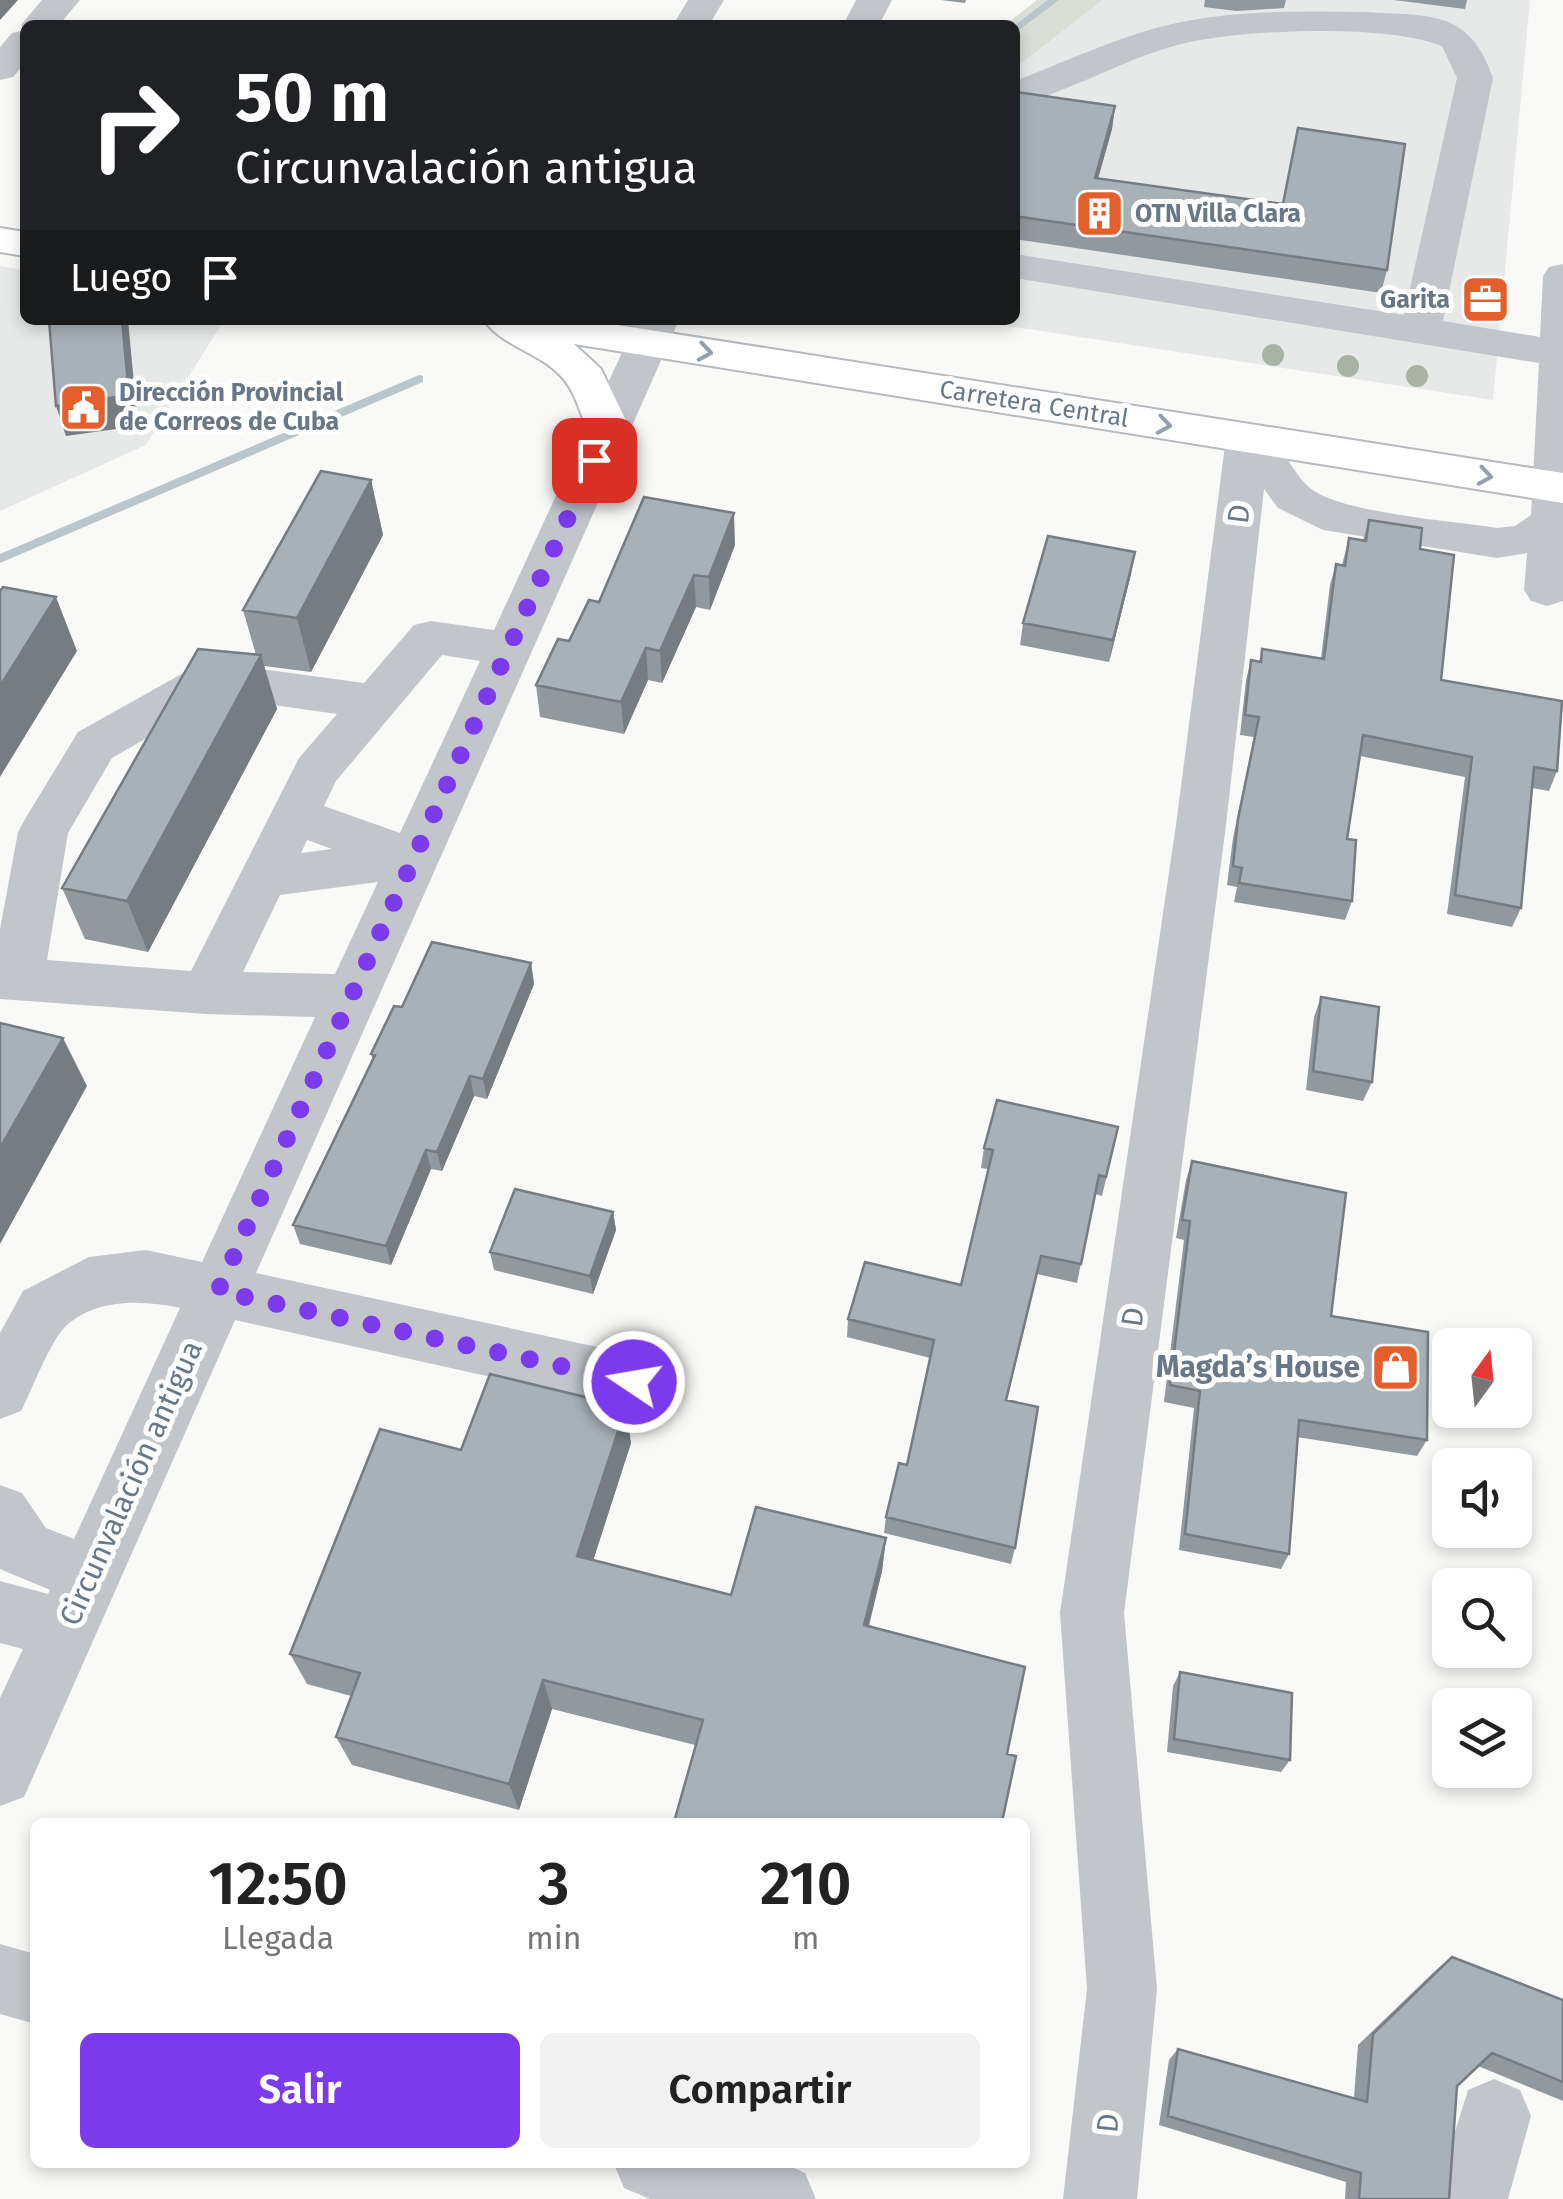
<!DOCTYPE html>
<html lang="es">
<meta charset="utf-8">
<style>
body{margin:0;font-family:"Fira Sans",sans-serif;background:#f2f2f2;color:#222;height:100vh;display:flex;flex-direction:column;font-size:38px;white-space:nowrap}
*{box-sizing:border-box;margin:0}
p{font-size:32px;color:#767676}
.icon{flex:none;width:55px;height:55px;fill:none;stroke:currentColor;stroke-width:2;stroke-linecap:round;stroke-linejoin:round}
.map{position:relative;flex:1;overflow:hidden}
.panel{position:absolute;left:30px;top:1818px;width:1000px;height:350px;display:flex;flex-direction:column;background:#fff;border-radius:15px;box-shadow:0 5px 15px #0003}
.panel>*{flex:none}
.top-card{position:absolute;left:20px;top:20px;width:1000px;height:305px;border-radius:15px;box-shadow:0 5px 15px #0003;background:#202124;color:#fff;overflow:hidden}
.needle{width:65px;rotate:15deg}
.tools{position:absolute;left:1432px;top:1328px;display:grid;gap:20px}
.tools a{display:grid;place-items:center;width:100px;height:100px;border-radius:15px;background:#fff;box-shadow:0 5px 15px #0003;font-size:50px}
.pin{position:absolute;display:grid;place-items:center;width:85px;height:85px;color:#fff;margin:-42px;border-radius:20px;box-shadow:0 5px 15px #0006}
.me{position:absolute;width:110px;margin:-55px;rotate:282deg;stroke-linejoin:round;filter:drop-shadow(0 0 8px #0008)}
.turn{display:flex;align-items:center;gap:35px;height:210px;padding:0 50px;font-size:45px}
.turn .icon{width:130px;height:130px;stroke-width:2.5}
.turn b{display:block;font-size:70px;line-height:85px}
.then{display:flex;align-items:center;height:95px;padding:0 50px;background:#0003;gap:20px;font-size:38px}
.eta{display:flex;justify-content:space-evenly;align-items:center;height:170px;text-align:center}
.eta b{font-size:60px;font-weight:600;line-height:70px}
.action{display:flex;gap:20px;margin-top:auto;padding:20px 50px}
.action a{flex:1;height:115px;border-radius:15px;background:#7c3aed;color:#fff;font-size:40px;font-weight:600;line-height:115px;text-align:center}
.action a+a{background:#f2f2f2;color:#222}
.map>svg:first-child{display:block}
</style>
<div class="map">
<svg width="1563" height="2199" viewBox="0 0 1563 2199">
<rect width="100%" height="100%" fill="#f9f9f7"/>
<path fill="#e7e8e8" d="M 1103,0 L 1530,0 L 1493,400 L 968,320 L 1015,320 L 1015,68 Z
M 0,266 L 25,270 L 25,320 L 224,320 L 146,445 L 0,511 Z"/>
<path fill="#d9ded6" d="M 1037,0 L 1103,0 L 1015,68 L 1015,25 L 1005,25 Z"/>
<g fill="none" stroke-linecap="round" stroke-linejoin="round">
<path fill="#bbc6cb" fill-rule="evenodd" d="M 1048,0 L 1059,0 L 1015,33 L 1015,25 Z
M 419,375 L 423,376 L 423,382 L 0,563 L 0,554 Z"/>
<defs>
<path id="major" d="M 0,228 L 25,232 L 25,256 L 0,252 Z
M 484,320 L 586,320 L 1563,473 L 1563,503 L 574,344 L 601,369 L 630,429 L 623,439 L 608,443 L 593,439 C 580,419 578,393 560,375 C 538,352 502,346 484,320 Z"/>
</defs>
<use href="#major" stroke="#b6babf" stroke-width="4"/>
<path fill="#c2c6cb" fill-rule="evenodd" d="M 42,0 L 80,0 L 59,25 L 25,25 L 25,63 L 13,77 L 0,80 L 0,47 L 12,33 L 25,30 L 21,25 Z
M 688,0 L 724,0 L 709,25 L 673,25 Z
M 856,0 L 892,0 L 879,25 L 843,25 Z
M 1365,12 C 1429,16 1470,9 1493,78 L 1443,321 L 1540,337 L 1543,276 L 1549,267 L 1563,264 L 1563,601 L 1547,606 L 1531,601 L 1524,590 L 1527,553 L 1497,558 L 1323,530 L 1278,508 L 1264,489 L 1226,825 L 1124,1613 L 1157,1989 L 1137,2199 L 1063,2199 L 1087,1989 L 1060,1613 L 1176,825 L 1226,438 L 1233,428 C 1277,416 1282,464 1310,488 C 1340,513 1454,521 1497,528 L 1515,526 L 1531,515 L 1539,363 L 1015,278 L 1015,254 L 1404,315 L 1457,78 L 1442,46 C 1386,23 1233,29 1174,46 C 1120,61 1070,92 1015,105 L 1015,81 C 1070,60 1123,34 1181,22 C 1241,10 1304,11 1365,12 Z
M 637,320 L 679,320 L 256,1273 L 634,1355 L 655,1363 L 664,1382 L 655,1401 L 634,1409 L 235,1320 L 24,1797 L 0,1806 L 0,1698 L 23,1649 L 0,1643 L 0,1581 L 48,1594 L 50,1590 L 0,1569 L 0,1485 L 22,1493 L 46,1528 L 74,1539 L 180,1308 C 143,1300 97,1298 66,1326 C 50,1341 32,1390 21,1411 L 0,1419 L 0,1333 L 23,1291 L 89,1257 L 146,1250 L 202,1262 L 315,1017 L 206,1014 L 0,999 L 0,929 L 18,832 L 25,819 L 78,732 L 194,667 L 211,662 L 364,683 L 414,625 L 431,621 L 494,630 ZM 442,655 L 480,661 L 400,833 L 324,806 L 336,781 ZM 218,697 L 337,714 L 299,758 L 191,971 L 47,960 L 68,833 L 112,758 ZM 307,840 L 332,849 L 301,853 ZM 378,882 L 335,974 L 243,972 L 280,895 Z
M 0,1944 L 35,1954 L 35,2024 L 0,2014 Z
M 1494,2079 L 1520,2090 L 1531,2116 L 1508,2199 L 1434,2199 L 1468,2090 Z
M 613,2162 L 781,2162 L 805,2173 L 816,2199 L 650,2199 L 624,2188 Z"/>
<use href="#major" fill="#fff" fill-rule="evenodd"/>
</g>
<g fill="#a8b3a6">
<circle cx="1273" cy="355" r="11"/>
<circle cx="1348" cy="366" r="11"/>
<circle cx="1417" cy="376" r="11"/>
</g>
<path fill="#91989e" d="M 941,0 L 966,0 L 965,3 Z
M 1205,0 L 1286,0 L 1284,8 L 1236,11 L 1204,7 Z
M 1394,0 L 1467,0 L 1465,9 Z
M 1015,96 L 1115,106 L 1112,129 L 1098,178 L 1387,270 L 1381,293 L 1015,239 Z
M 371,480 L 383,535 L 311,672 L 264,666 L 277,709 L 148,952 L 85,939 L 62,888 L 256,655 L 243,610 Z
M 1369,520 L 1420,549 L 1441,680 L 1557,771 L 1549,791 L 1532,788 L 1521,908 L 1512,927 L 1447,914 L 1465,777 L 1360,756 L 1347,839 L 1352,901 L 1345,920 L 1234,902 L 1237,887 L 1227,885 L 1233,838 L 1254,737 L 1240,735 L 1246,680 L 1251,660 L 1259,662 L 1262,649 L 1321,658 L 1330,585 L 1336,564 L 1342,565 L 1349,538 L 1363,540 Z
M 735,545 L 710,610 L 696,607 L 662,683 L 648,680 L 624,734 L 540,717 L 536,685 L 599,602 Z
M 1131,574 L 1109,662 L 1020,645 L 1023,623 Z
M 531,963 L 534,984 L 487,1099 L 474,1096 L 442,1171 L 431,1169 L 391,1265 L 300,1244 L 293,1225 L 373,1060 L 371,1054 L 402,1007 Z
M 1321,997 L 1372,1082 L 1363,1101 L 1306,1090 L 1314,1017 Z
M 1118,1127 L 1102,1196 L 1095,1194 L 1077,1283 L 1037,1274 L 1007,1400 L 1015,1548 L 1011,1564 L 884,1533 L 886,1517 L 907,1465 L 930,1358 L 847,1337 L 848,1319 L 961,1285 L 988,1169 L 981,1168 L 984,1148 Z
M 1192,1161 L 1331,1316 L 1427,1440 L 1417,1456 L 1297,1437 L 1289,1554 L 1281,1569 L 1179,1550 L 1194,1408 L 1164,1402 L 1184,1240 L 1176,1238 L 1186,1180 Z
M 613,1212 L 616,1230 L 593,1294 L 494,1270 L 490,1252 Z
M 631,1443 L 593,1560 L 731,1595 L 886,1538 L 882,1571 L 869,1626 L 695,1745 L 552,1709 L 519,1810 L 352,1765 L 336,1737 L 351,1696 L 307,1684 L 290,1654 L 461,1450 Z
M 1180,1672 L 1290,1760 L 1281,1772 L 1167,1752 L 1173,1686 Z
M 1452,1957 L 1563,2000 L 1563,2101 L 1478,2066 L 1457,2086 L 1449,2199 L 1345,2199 L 1346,2182 L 1159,2125 L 1169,2060 L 1178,2049 L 1354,2098 L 1358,2045 L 1436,1970 Z"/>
<path fill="#767c81" d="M 0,0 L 18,0 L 0,20 Z
M 1115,106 L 1112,129 L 1092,200 L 1095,178 Z
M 122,320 L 128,320 L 138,426 L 66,436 L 56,406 Z
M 371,480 L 383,535 L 311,672 L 297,618 Z
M 734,513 L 735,545 L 710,610 L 709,577 Z
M 1135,552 L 1131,574 L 1109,662 L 1113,640 Z
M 694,575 L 696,607 L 662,683 L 660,651 Z
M 56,597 L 77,651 L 0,777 L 0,686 Z
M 646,648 L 648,680 L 624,734 L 621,702 Z
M 261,655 L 277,709 L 148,952 L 127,901 Z
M 531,963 L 534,984 L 487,1099 L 483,1079 Z
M 63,1038 L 87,1086 L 0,1244 L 0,1148 Z
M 470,1076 L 474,1096 L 442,1171 L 437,1152 Z
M 426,1150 L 431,1169 L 391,1265 L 386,1246 Z
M 613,1212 L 616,1230 L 593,1294 L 590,1276 Z
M 626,1407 L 631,1443 L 584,1589 L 577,1556 Z
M 886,1538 L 882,1571 L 861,1656 L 864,1625 Z
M 543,1680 L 552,1709 L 519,1810 L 509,1784 Z"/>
<path fill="#a9b1b8" stroke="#767c81" stroke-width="2.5" d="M 1016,92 L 1115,106 L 1095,178 L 1283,204 L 1298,128 L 1405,144 L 1387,270 L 1015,216 Z
M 49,320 L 122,320 L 129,395 L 56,406 Z
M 321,471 L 371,480 L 297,618 L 243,610 Z
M 644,497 L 734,513 L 709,577 L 694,575 L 660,651 L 646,648 L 621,702 L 536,685 L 558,639 L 569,641 L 589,600 L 599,602 Z
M 1369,520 L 1422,528 L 1420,549 L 1454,555 L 1441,680 L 1562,701 L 1557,771 L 1534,767 L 1521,908 L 1455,895 L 1472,757 L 1363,735 L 1347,839 L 1356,840 L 1352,901 L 1239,883 L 1242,868 L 1233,866 L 1238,819 L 1259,717 L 1245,715 L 1251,660 L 1261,662 L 1262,649 L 1324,659 L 1336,564 L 1345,566 L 1349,538 L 1366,541 Z
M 1048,536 L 1135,552 L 1113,640 L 1023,623 Z
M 3,587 L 56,597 L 0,686 L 0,591 Z
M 198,649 L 261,655 L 127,901 L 62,888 Z
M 432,942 L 531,963 L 483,1079 L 470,1076 L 437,1152 L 426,1150 L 386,1246 L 293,1225 L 375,1055 L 371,1054 L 394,1006 L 402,1007 Z
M 1321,997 L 1379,1007 L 1372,1082 L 1313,1071 Z
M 0,1023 L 63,1038 L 0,1148 Z
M 997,1100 L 1118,1127 L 1106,1177 L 1099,1175 L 1081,1264 L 1041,1256 L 1006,1400 L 1038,1407 L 1015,1548 L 886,1517 L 899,1463 L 907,1465 L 934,1340 L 848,1319 L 865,1262 L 961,1285 L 993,1150 L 984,1148 Z
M 1192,1161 L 1346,1193 L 1331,1316 L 1428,1332 L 1427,1440 L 1299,1420 L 1289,1554 L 1185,1534 L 1200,1391 L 1170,1385 L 1190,1221 L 1182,1220 Z
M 515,1189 L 613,1212 L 590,1276 L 490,1252 Z
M 490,1374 L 626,1407 L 577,1556 L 731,1595 L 756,1507 L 886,1538 L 864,1625 L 1025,1667 L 1007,1754 L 1016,1756 L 1002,1822 L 674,1822 L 703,1720 L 543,1680 L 509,1784 L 336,1737 L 360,1673 L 290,1654 L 380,1429 L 461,1450 Z
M 1180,1672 L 1292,1693 L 1290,1760 L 1174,1739 Z
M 1452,1957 L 1563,2000 L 1563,2082 L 1492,2053 L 1457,2086 L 1449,2199 L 1359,2199 L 1361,2173 L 1168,2116 L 1178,2049 L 1367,2102 L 1373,2034 Z"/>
<defs><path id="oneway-chevron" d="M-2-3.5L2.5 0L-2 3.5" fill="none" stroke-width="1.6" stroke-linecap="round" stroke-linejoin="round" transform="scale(2.5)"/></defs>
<g stroke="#95a0ac">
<use href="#oneway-chevron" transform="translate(705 352) rotate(9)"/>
<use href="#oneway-chevron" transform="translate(1164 425) rotate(9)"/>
<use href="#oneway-chevron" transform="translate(1485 476) rotate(9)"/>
</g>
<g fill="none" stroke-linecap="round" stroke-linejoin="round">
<path stroke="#7c3aed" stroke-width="18" stroke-dasharray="0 32.4" d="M 594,460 L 218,1291 L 634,1382"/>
</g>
<defs>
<symbol id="building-square" viewBox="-11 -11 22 22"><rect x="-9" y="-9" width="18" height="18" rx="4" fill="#e45f2c" stroke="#fff"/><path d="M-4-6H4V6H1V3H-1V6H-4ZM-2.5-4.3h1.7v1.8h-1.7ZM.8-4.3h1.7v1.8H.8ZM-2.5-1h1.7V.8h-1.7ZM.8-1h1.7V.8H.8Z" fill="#fff"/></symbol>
<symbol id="office-square" viewBox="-11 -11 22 22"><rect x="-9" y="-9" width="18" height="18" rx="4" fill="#e45f2c" stroke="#fff"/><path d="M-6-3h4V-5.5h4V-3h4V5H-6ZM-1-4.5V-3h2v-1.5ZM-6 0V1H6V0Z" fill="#fff"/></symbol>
<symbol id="civic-square" viewBox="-11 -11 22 22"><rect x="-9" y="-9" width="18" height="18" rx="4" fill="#e45f2c" stroke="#fff"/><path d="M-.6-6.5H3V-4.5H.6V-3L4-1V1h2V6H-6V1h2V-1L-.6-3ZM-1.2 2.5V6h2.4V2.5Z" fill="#fff"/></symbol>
<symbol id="shop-square" viewBox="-11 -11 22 22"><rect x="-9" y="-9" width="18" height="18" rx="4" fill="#e45f2c" stroke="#fff"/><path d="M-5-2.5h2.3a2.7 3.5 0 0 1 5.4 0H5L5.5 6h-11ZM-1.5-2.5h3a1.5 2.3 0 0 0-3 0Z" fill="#fff"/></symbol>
</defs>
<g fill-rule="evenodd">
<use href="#building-square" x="1072" y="186" width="55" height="55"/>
<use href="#office-square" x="1458" y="272" width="55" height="55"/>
<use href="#civic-square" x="56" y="380" width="55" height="55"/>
<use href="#shop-square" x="1368" y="1340" width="55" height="55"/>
</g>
<g text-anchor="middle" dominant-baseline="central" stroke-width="10" stroke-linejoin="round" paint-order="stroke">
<g font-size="25" font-weight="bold" fill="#687888" stroke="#fff" text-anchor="start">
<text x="1135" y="214">OTN Villa Clara</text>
<text x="1450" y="300" text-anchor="end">Garita</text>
<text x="119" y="393">Dirección Provincial<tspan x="119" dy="29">de Correos de Cuba</tspan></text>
</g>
<g font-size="25" fill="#687888" stroke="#fff">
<text transform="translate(1034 404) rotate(9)">Carretera Central</text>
</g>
<g font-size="30" fill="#687888" stroke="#fff">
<text transform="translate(1239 514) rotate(-83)">D</text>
<text transform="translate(1133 1317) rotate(-82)">D</text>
<text transform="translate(131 1483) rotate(-66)">Circunvalación antigua</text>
<text transform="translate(1108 2123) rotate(-84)">D</text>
</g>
<g font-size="30" font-weight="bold" fill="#687888" stroke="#fff" text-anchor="end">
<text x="1360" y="1367">Magda’s House</text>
</g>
</g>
</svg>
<div class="tools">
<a><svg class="needle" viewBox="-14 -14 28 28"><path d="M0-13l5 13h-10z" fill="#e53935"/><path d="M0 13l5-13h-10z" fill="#767676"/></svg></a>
<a><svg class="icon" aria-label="sound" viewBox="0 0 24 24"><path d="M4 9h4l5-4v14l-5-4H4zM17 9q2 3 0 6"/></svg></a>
<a><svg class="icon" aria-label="search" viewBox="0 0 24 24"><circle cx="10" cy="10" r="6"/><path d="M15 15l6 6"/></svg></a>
<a><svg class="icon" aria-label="layers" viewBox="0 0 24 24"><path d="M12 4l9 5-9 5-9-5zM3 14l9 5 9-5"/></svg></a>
</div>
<div class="pin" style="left:594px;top:460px;background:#d93025"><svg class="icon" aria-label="arrive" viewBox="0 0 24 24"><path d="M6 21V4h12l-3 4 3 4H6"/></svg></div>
<svg class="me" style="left:634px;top:1382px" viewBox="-20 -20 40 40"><circle r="17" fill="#7c3aed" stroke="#fff" stroke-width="3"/><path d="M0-11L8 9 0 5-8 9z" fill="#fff"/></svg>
<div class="top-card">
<div class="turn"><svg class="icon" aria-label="right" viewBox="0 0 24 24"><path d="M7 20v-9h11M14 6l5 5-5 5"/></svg><div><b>50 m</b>Circunvalación antigua</div></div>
<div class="then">Luego<svg class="icon" aria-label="arrive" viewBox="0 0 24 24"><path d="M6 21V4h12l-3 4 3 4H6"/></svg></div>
</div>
<section class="panel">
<div class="eta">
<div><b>12:50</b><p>Llegada</p></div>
<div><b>3</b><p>min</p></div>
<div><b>210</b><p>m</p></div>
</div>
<div class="action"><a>Salir</a><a>Compartir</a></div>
</section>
</div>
